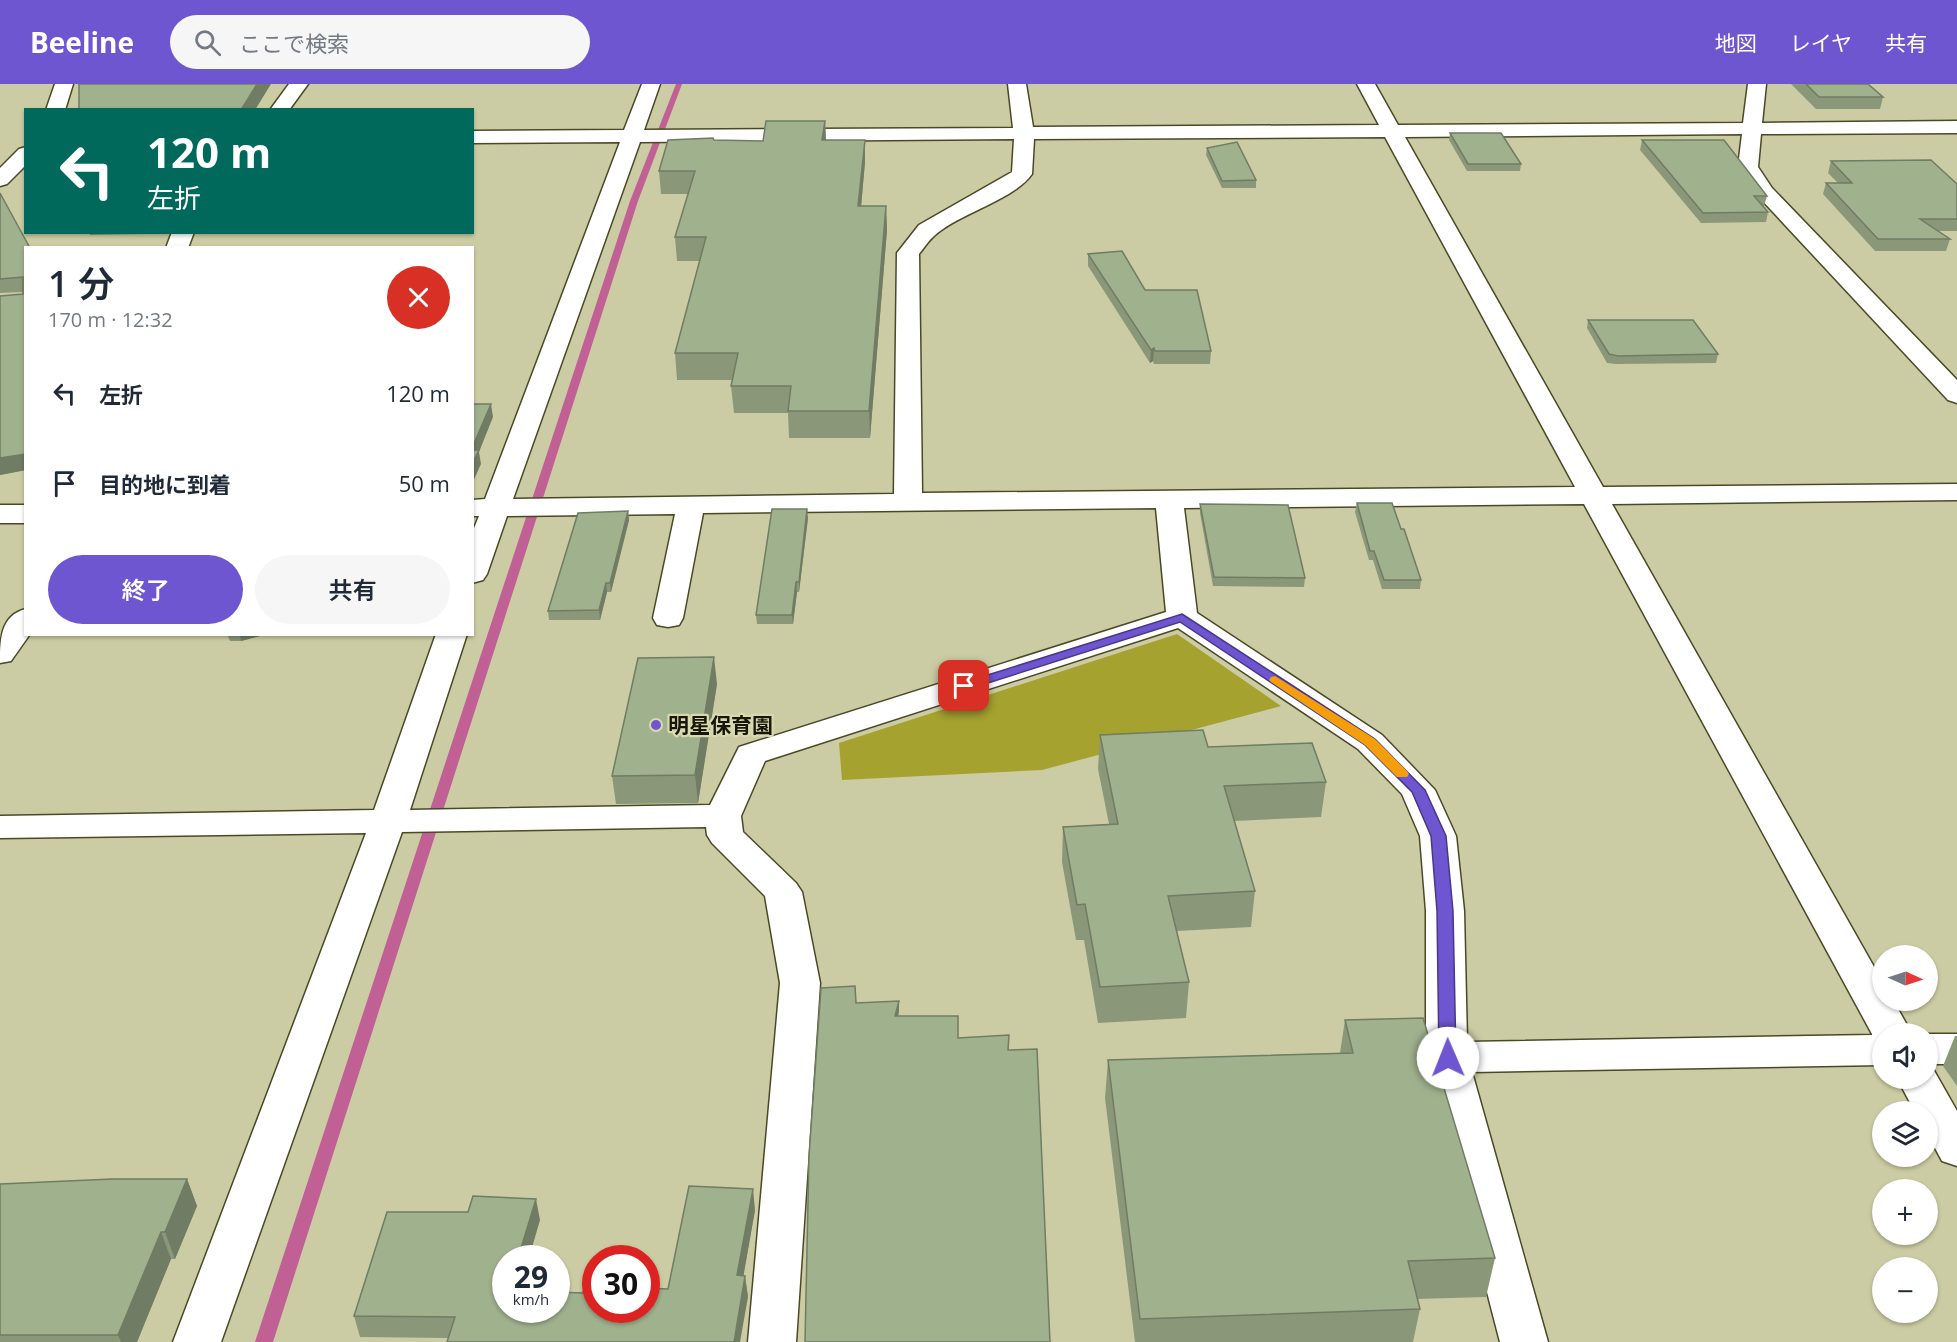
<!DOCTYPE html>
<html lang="ja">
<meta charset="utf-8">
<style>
body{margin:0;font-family:"Open Sans","Noto Sans JP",sans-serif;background:#f6f6f7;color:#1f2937;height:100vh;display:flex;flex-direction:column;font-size:22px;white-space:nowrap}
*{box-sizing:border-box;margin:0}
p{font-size:20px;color:#747a83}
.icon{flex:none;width:33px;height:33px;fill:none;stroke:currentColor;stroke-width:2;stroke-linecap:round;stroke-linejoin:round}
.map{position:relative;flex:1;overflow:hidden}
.sheet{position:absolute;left:24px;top:162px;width:450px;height:390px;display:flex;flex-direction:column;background:#fff;border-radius:0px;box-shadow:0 2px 4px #0004}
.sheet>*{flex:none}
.banner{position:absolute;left:24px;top:24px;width:450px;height:126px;border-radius:0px;box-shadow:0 2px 4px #0004;background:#00695c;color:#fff;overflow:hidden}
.needle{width:39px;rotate:93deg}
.tools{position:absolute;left:1872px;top:861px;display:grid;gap:12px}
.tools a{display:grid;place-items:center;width:66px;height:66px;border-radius:50%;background:#fff;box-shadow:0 2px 4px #0004;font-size:30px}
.speed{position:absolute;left:492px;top:1161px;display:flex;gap:12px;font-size:30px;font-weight:700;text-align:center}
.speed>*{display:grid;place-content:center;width:78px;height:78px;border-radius:50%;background:#fff;box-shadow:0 2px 4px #0004;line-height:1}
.speed small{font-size:15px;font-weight:400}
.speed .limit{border:9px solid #d22;background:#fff;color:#111}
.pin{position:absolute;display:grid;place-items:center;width:51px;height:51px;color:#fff;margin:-26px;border-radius:12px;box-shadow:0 3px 9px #0006}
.me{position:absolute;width:66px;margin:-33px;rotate:359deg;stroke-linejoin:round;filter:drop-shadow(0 0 4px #0008)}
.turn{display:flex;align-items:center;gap:21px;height:126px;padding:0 24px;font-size:27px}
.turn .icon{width:78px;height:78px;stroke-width:2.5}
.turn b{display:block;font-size:42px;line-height:51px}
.round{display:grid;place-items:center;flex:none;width:63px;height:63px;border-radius:32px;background:#f6f6f7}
.overview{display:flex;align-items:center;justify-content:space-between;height:102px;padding:0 24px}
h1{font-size:36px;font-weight:600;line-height:45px}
.action{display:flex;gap:12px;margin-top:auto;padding:12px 24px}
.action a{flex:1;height:69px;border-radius:36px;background:#6e56d0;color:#fff;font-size:24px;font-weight:600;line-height:69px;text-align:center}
.action a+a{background:#f6f6f7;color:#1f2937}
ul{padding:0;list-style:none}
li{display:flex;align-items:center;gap:18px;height:90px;padding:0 24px}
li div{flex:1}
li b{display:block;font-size:22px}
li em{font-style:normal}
header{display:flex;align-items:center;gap:36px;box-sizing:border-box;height:84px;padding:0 30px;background:#6e56d0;color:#fff}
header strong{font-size:28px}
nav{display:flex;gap:33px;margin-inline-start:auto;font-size:21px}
.search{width:420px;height:54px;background:#f6f6f7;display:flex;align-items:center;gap:15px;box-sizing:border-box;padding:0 21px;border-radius:33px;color:#747a83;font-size:22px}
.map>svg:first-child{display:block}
</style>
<header>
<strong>Beeline</strong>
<div class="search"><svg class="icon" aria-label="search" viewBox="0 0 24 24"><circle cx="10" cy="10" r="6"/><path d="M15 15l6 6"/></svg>ここで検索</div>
<nav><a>地図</a><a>レイヤ</a><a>共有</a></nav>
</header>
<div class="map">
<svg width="1957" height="1258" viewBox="0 0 1957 1258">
<rect width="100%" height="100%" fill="#cccca4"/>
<path fill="#a5a230" d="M 1177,550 L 1281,622 L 1042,686 L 842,696 L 839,659 Z"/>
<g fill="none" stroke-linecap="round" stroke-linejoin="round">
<path fill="#c06094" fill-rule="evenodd" d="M 676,0 L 682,0 L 638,117 L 273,1258 L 255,1258 L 630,117 Z"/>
<defs>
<path id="minor" d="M 55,0 L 73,0 L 65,26 L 46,26 Z
M 289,0 L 308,0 L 289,26 L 270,26 Z
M 642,0 L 660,0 L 644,46 L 1013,44 L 1008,0 L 1026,0 L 1033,43 L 1379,41 L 1357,0 L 1375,0 L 1398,41 L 1743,39 L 1748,0 L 1766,0 L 1762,39 L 1957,37 L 1957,49 L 1761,50 L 1758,83 L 1772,104 L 1957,296 L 1957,319 L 1948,316 L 1758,112 L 1738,83 L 1742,50 L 1405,53 L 1603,403 L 1957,400 L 1957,416 L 1612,420 L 1882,897 L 1882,916 L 1893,916 L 1912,950 L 1882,950 L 1882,981 L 1472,988 L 1548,1258 L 1500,1258 L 1426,973 L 1426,827 L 1420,752 L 1402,710 L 1358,665 L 1178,544 L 765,677 L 741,732 L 743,748 L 796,799 L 802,808 L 820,899 L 796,1258 L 748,1258 L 780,899 L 765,812 L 712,759 L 707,751 L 706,743 L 402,748 L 221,1258 L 173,1258 L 366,749 L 0,754 L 0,732 L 374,726 L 436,550 L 467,550 L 410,726 L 710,721 L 739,663 L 1166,528 L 1156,424 L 703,429 L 683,534 L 679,541 L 668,543 L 657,541 L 653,534 L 675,430 L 507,432 L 487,490 L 483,496 L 472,499 L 472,449 L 479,432 L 472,432 L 472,416 L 485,415 L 620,58 L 472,59 L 472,47 L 624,46 ZM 1385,53 L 1575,403 L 922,409 L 919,170 C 924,164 928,157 934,152 C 957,130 1014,116 1032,90 L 1034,55 ZM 1014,55 L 1012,88 L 919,141 L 897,169 L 894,410 L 513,415 L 640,58 ZM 1584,420 L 1872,950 L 1872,951 L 1467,958 L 1464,827 L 1456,752 L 1435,706 L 1382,651 L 1197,529 L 1184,424 Z
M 26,63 L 26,81 L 7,100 L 0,102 L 0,84 L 19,65 Z
M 172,148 L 194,148 L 188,164 L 166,164 Z
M 0,421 L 26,421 L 26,439 L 0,439 Z
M 26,525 L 26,550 L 30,550 L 11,577 L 0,579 C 0,557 0,531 26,525 Z
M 1928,950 L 1957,950 L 1957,980 L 1928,980 Z
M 1928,982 L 1932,983 L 1957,1027 L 1957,1082 L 1942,1077 L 1928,1051 L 1928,1028 L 1915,1028 L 1897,994 L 1928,994 Z"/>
</defs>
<use href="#minor" stroke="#4a4926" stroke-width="3"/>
<use href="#minor" fill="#fff" fill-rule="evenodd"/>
</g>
<path fill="#8a9879" d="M 1791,0 L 1868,0 L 1883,13 L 1880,25 L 1816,25 Z
M 825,37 L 826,56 L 865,56 L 865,78 L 861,122 L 886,122 L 887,146 L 870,354 L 789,354 L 788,329 L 734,329 L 731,302 L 733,296 L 677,296 L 675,269 L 700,177 L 677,177 L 675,153 L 688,110 L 661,110 L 659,87 L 714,56 L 763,57 Z
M 1450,49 L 1521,80 L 1520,87 L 1467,87 L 1449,56 Z
M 1642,56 L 1767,112 L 1764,122 L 1763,122 L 1768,128 L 1766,138 L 1701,139 L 1640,66 Z
M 1207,64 L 1256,96 L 1256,104 L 1222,104 L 1206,71 Z
M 1831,77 L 1957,100 L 1957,147 L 1937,147 L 1950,155 L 1946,167 L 1875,167 L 1823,110 L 1826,99 L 1838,99 L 1828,89 Z
M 0,109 L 26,164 L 26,386 L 0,391 L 0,212 L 23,210 L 23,208 L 0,209 Z
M 89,148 L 148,148 L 146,150 L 90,151 Z
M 1088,170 L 1145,206 L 1211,267 L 1210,280 L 1154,280 L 1153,277 L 1150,279 L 1088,182 Z
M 1588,236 L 1718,270 L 1716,279 L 1616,280 L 1607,279 L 1587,244 Z
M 1357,419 L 1401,445 L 1421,496 L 1420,505 L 1382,505 L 1373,476 L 1369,476 L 1355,428 Z
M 1200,420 L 1305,494 L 1304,503 L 1213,502 L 1200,429 Z
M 628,427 L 629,436 L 611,508 L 607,508 L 600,536 L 549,536 L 548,527 Z
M 808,434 L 799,508 L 797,508 L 793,540 L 757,540 L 756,531 Z
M 227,550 L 267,550 L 241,557 L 230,557 Z
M 717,600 L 698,719 L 616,720 L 612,692 Z
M 1100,651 L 1208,663 L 1326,698 L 1321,733 L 1234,737 L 1255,807 L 1251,843 L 1177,847 L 1189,898 L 1186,934 L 1098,939 L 1084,856 L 1076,856 L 1062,778 L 1063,743 L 1109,740 L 1098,685 Z
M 1345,936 L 1495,1174 L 1486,1213 L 1417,1215 L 1420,1225 L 1413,1258 L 1135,1258 L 1105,1014 L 1108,976 L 1340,969 Z
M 1955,952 L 1957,952 L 1957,1002 L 1943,982 Z
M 187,1095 L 197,1122 L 175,1175 L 171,1175 L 137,1258 L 0,1258 L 0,1100 Z
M 755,1126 L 743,1192 L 745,1192 L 748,1213 L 448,1254 L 360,1253 L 354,1232 L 540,1136 L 506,1226 L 583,1209 L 668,1205 Z"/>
<path fill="#707c63" d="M 257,0 L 271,0 L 255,26 L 241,26 Z
M 825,37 L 826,59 L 822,56 Z
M 865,56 L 865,78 L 859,146 L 858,122 Z
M 886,122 L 887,146 L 870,354 L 869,327 Z
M 1154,264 L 1153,277 L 1150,279 L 1151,266 Z
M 491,320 L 493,333 L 479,368 L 481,380 L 472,400 L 472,364 Z
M 26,370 L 26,386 L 0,391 L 0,374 Z
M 807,425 L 808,434 L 799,508 L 799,498 Z
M 628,427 L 629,436 L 611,508 L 610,499 Z
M 796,498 L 797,508 L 793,540 L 792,531 Z
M 606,499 L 607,508 L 600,536 L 599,526 Z
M 240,550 L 267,550 L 241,557 Z
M 714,573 L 717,600 L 698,719 L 695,691 Z
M 899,917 L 899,928 L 896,942 L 895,932 Z
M 187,1095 L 197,1122 L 175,1175 L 165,1148 Z
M 753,1105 L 755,1126 L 740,1212 L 737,1191 Z
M 536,1115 L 540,1136 L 529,1174 L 518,1174 Z
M 161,1148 L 171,1175 L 137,1258 L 121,1258 L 118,1251 Z
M 745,1192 L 748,1213 L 740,1258 L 734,1258 Z"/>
<path fill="#a0b18d" stroke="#707c63" stroke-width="1.5" d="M 79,0 L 257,0 L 241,26 L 79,26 Z
M 1806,0 L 1868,0 L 1883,13 L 1819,13 Z
M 766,37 L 825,37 L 822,56 L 865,56 L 858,122 L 886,122 L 869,327 L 788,327 L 791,302 L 731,302 L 738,269 L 675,269 L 706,153 L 675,153 L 695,87 L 659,87 L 668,56 L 713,54 L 714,56 L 763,57 Z
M 1450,49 L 1501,49 L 1521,80 L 1468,80 Z
M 1642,56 L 1724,56 L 1767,112 L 1754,112 L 1768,128 L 1703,129 Z
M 1237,58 L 1256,96 L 1222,97 L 1207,64 Z
M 1931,76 L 1957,100 L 1957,135 L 1920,135 L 1950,155 L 1878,155 L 1826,99 L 1852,99 L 1831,77 Z
M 0,109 L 30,164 L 26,164 L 26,370 L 0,374 L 0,212 L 23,210 L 23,193 L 0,195 Z
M 1122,167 L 1145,206 L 1197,206 L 1211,267 L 1155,267 L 1154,264 L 1151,266 L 1088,170 Z
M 1588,236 L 1693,236 L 1718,270 L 1618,272 L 1609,270 Z
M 472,320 L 491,320 L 472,364 Z
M 472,366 L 479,366 L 472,380 Z
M 1357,419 L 1392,419 L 1401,445 L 1404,445 L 1421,496 L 1384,496 L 1374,467 L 1370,467 Z
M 1200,420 L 1288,421 L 1305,494 L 1214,493 Z
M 772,425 L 807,425 L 799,498 L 796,498 L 792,531 L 756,531 Z
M 628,427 L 610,499 L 606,499 L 599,526 L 548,527 L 578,429 Z
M 714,573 L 695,691 L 612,692 L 638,574 Z
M 1203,646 L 1208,663 L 1312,659 L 1326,698 L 1224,702 L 1255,807 L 1168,812 L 1189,898 L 1100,903 L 1085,820 L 1077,821 L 1063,743 L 1118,740 L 1100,651 Z
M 855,902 L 856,919 L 899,917 L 895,932 L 958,932 L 958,954 L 1009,951 L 1008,966 L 1037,965 L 1050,1258 L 805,1258 L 809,1072 L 821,904 Z
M 1423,934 L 1495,1174 L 1408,1177 L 1420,1225 L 1140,1235 L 1108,976 L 1353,969 L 1345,936 Z
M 112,1095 L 187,1095 L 165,1148 L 161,1148 L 118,1251 L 0,1251 L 0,1100 Z
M 689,1102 L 753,1105 L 737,1191 L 745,1192 L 734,1258 L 447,1258 L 455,1233 L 354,1232 L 387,1128 L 468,1128 L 473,1112 L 536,1115 L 518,1174 L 506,1174 L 506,1226 L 556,1226 L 556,1208 L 583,1209 L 585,1202 L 596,1202 L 596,1226 L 646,1226 L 646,1204 L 668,1205 Z"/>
<path fill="#6e56d0" stroke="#483887" stroke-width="1.5" d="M 1182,530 L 1375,655 L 1425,706 L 1446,752 L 1453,827 L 1456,974 L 1454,978 L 1448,980 L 1441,978 L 1439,974 L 1437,827 L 1431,752 L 1412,708 L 1365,661 L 1180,538 L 969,605 L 964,606 L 957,602 L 959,600 Z"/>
<path fill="#f59e0b" d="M 1275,592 L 1375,655 L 1407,687 L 1409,690 L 1407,693 L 1397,693 L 1365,661 L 1271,598 L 1269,596 L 1271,593 Z"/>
<circle fill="#6e56d0" stroke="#d9d9b0" stroke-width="2" cx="656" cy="641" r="6"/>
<g text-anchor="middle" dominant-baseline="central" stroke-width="4.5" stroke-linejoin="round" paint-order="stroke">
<g font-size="21" font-weight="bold" fill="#171608" stroke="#d9d9b0" text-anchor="start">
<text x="668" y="641">明星保育園</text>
</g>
</g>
</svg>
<div class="tools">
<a><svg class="needle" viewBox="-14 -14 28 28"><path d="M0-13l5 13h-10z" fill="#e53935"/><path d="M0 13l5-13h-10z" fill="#747a83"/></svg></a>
<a><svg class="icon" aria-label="sound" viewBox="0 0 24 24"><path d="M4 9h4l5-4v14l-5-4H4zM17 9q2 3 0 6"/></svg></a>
<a><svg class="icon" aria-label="layers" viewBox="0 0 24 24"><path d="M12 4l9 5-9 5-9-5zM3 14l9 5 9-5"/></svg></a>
<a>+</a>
<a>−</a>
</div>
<div class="speed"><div>29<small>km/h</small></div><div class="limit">30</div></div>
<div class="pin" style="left:964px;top:602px;background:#d93025"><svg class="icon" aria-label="arrive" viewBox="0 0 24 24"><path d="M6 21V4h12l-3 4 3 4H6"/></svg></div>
<svg class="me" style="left:1448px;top:974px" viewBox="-20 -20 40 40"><circle r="19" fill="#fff"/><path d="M0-13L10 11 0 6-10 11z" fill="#6e56d0"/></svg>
<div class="banner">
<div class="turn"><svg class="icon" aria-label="left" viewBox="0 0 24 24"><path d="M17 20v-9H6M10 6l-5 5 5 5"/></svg><div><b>120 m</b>左折</div></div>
</div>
<section class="sheet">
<div class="overview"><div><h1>1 分</h1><p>170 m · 12:32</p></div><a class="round" style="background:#d93025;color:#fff"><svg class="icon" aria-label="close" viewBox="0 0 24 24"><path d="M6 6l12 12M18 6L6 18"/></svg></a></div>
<ul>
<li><svg class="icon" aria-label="left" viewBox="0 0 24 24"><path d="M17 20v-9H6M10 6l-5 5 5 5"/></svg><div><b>左折</b></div><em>120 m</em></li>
<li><svg class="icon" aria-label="arrive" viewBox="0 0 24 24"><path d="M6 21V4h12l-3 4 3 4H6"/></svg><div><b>目的地に到着</b></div><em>50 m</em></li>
</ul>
<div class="action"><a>終了</a><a>共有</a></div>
</section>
</div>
